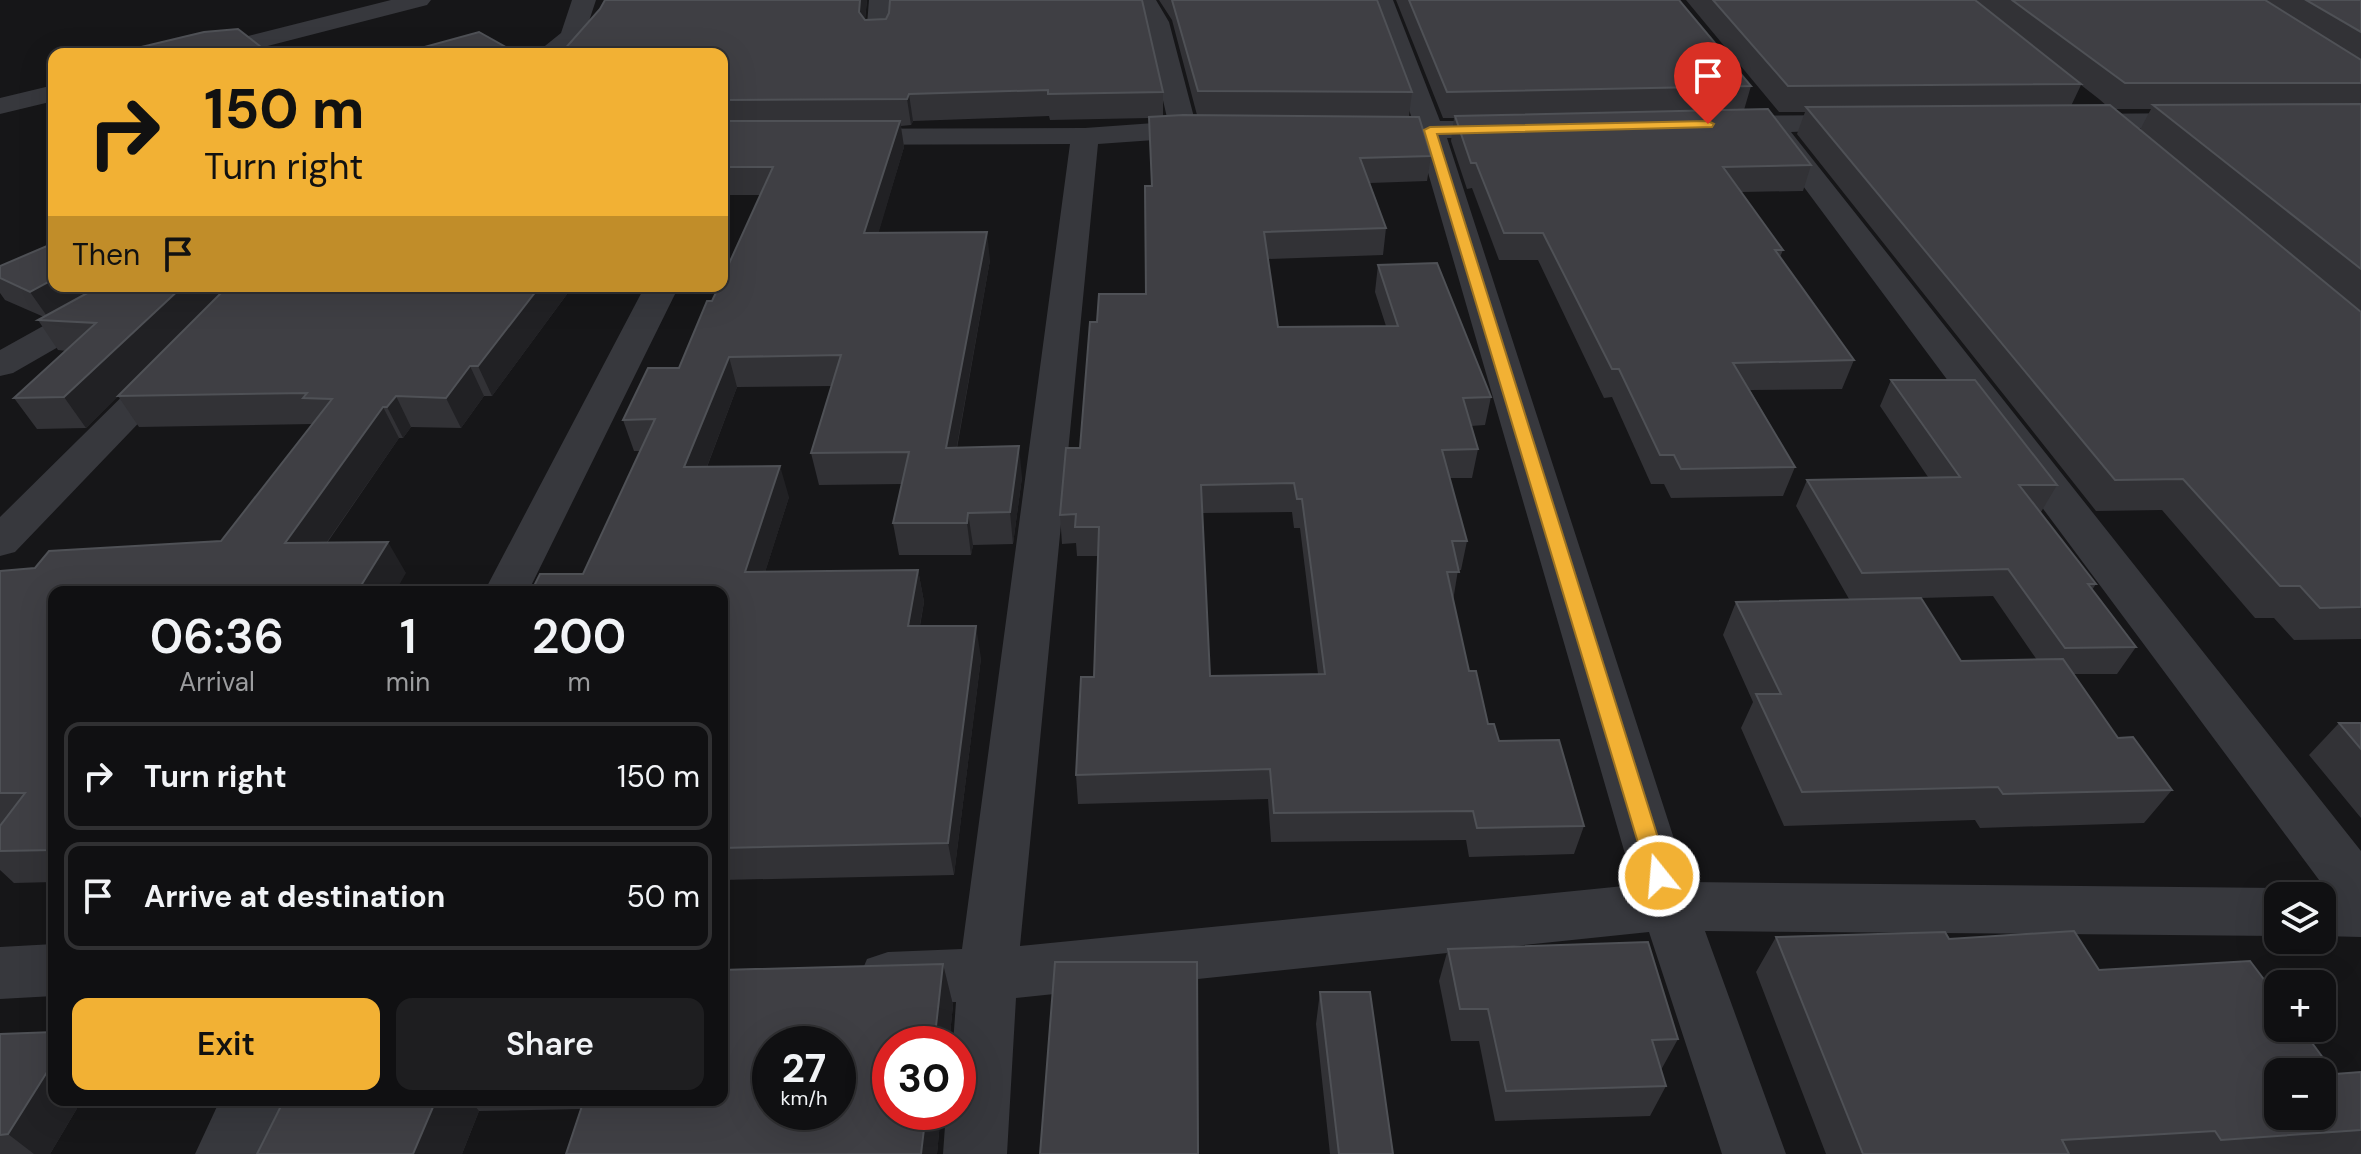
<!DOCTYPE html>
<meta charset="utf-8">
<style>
body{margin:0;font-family:"DM Sans",sans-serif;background:#1e1e20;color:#f1f3f6;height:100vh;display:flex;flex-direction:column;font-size:30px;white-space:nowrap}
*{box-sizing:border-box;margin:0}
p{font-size:26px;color:#9c9d9f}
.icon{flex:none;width:44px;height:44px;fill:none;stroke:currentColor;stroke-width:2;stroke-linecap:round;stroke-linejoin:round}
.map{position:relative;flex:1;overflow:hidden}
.details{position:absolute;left:48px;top:586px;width:680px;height:520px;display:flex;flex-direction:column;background:#101012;border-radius:16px;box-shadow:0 8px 32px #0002,0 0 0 2px #303032}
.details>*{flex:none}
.hud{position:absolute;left:48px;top:48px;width:680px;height:244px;border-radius:16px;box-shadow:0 8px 32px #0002,0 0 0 2px #303032;background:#f2b134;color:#111;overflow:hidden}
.buttons{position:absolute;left:2264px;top:882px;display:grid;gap:16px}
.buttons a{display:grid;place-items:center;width:72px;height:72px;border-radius:16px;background:#101012;box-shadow:0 8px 32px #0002,0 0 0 2px #303032;font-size:40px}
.speed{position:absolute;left:752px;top:1026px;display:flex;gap:16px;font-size:40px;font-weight:700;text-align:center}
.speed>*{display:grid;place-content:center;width:104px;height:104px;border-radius:50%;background:#101012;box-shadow:0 8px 32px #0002,0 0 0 2px #303032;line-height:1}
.speed small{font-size:20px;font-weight:400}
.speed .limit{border:12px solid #d22;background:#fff;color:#111}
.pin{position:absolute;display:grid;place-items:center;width:68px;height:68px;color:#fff;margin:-82px -34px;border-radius:50% 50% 50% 0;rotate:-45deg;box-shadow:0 0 8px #0007}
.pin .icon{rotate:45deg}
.me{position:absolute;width:88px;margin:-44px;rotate:343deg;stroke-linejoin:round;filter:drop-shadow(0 0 6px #0008)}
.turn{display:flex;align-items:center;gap:28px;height:168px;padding:0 24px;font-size:36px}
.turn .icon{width:104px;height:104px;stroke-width:2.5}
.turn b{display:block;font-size:56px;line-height:68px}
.then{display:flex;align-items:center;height:76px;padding:0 24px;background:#0003;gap:16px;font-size:30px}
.eta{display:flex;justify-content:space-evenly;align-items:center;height:136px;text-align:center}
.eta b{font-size:48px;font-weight:600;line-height:56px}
.button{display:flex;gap:16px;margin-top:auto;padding:16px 24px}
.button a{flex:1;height:92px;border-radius:16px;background:#f2b134;color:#111;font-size:32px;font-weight:600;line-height:92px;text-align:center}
.button a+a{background:#1e1e20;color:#f1f3f6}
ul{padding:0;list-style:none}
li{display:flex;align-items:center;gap:24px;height:108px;margin:0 16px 12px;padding:0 8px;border:4px solid #303032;border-radius:16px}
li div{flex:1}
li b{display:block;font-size:30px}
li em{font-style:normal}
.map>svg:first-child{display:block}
</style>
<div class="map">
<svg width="2361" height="1154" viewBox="0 0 2361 1154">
<rect width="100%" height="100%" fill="#161618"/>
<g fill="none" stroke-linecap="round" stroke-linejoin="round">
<path fill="#37383d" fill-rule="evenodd" d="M 391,0 L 431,0 L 427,5 L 236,54 L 193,54 L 197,49 Z
M 572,0 L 596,0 L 584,36 L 564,54 L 535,54 L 561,33 Z
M 869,0 L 893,0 L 890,37 L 887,42 L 869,42 L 866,37 Z
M 1132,0 L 1156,0 L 1169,22 L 1195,121 L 1221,122 L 1225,128 L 1221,134 L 1211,136 L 1098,144 L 1020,946 L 1634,885 L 1418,138 L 1353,136 L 1349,130 L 1353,124 L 1413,121 L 1369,0 L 1393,0 L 1440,121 L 1511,121 L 1521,123 L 1525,129 L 1521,135 L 1511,137 L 1447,138 L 1688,882 L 2278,888 L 2298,896 L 2278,896 L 2278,936 L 1705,931 L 1786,1154 L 1722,1154 L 1649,932 L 1016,998 L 1007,1154 L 943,1154 L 946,1112 L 958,1112 L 958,1044 L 953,1044 L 956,1002 L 888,1004 L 867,997 L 859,978 L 867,959 L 888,952 L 962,949 L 1070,144 L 722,145 L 722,129 L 1085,128 L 1168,122 L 1145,22 Z
M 54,85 L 54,101 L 0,114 L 0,98 Z
M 2203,113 L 2213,115 L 2217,121 L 2213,127 L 2071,130 L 2061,128 L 2057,122 L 2061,116 L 2071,114 Z
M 1859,115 L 1869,117 L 1873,123 L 1869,129 L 1791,132 L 2361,851 L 2361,937 L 2322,936 L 2322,896 L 2302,896 L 2325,888 L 1763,132 L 1709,130 L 1705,124 L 1709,118 L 1719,116 Z
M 115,286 L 157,286 L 152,293 L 13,373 L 0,376 L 0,350 Z
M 234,286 L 270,286 L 15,552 L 0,556 L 0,517 Z
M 645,286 L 679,286 L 528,592 L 484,592 Z
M 54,944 L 54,996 L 0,999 L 0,947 Z
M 220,1100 L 285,1100 L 261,1154 L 195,1154 Z"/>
</g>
<path fill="#323236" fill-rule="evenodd" d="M 605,0 L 867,0 L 865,20 L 1163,92 L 1163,116 L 1197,115 L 1172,20 L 1159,0 L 1377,0 L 1412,92 L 1409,116 L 1431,156 L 1427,181 L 1370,183 L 1386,228 L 1383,255 L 1268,259 L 1278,327 L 1386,326 L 1375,292 L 1378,265 L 1491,397 L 1485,425 L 1471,426 L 1478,449 L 1472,478 L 1450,478 L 1467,541 L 1461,570 L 1458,570 L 1453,601 L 1469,671 L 1488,724 L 1499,741 L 1584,826 L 1574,854 L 1469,857 L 1466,840 L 1271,842 L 1268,799 L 1078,804 L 1076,775 L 1094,677 L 1098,556 L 1077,556 L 1076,543 L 1062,544 L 1060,515 L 1080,448 L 1097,322 L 1146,294 L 1152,186 L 1149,118 L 1050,120 L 1049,116 L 913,121 L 911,125 L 901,126 L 904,147 L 878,233 L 990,260 L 957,448 L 1022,477 L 1013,544 L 973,545 L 971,555 L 899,555 L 893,523 L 902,484 L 819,485 L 811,453 L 832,386 L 737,387 L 707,467 L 789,497 L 765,572 L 918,570 L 924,602 L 920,626 L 981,658 L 954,875 L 722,880 L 722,592 L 583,574 L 640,451 L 634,451 L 623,420 L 679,368 L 712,301 L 761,195 L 722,195 L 722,54 L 511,50 L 563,51 L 600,9 ZM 1292,512 L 1294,528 L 1300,528 L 1318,674 L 1210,676 L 1202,513 Z
M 1396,0 L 1679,0 L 1751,86 L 1744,110 L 1811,165 L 1803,191 L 1741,192 L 1783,250 L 1780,257 L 1854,360 L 1842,389 L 1750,390 L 1795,467 L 1783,496 L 1671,498 L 1664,484 L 1651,484 L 1612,397 L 1604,398 L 1538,260 L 1499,260 L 1472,188 L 1467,189 L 1451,141 L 1454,118 L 1443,118 Z
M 1686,0 L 2361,0 L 2361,639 L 2294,640 L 2274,618 L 2255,618 L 2162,510 L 2096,511 L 1797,134 L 1805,112 L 1779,112 ZM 2081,85 L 2099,99 L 2107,106 L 2071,106 ZM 2114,109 L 2151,109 L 2140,130 Z
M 0,266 L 54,286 L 573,286 L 492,396 L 484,396 L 461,428 L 411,427 L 403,438 L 399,438 L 327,543 L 406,573 L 54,592 L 54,882 L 14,883 L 0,870 L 0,571 L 35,568 L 221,541 L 313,424 L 139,427 L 118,396 L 86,428 L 37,429 L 14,398 L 66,351 L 58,350 L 38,320 L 44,317 L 5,300 L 0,293 Z
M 1891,380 L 2057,485 L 2041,512 L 2039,512 L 2096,584 L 2092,590 L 2136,647 L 2117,674 L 2074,674 L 2118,738 L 2172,790 L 2144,823 L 1980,828 L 1975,820 L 1784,826 L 1741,728 L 1753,702 L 1723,635 L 1736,602 L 1849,599 L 1796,506 L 1807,480 L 1928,477 L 1880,406 ZM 1993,596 L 2037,660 L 1961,661 L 1921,598 Z
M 2339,723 L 2361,723 L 2361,818 L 2309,755 Z
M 1776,937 L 1949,939 L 2099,970 L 2335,1074 L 2361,1072 L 2361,1154 L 1826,1154 L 1756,972 Z
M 1448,949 L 1678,1039 L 1661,1070 L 1666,1086 L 1650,1116 L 1495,1121 L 1479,1041 L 1451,1041 L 1439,981 Z
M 943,964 L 953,1005 L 949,1044 L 890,1044 L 890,1112 L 941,1112 L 937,1154 L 566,1154 L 581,1109 L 479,1111 L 462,1154 L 257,1154 L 284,1100 L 722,1100 L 722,970 ZM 770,1044 L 838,1044 L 838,1112 L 770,1112 Z
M 1320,992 L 1393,1154 L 1330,1154 L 1316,1024 Z
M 0,1034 L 54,1100 L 82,1100 L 50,1154 L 0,1154 Z"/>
<path fill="#212124" d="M 860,0 L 867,0 L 863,37 L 859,12 Z
M 909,94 L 913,121 L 911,125 L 907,99 Z
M 900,121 L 904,147 L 870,262 L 864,233 Z
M 987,232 L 990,260 L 951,479 L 946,448 Z
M 54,279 L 54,286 L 109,286 L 49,319 L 30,292 Z
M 183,286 L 231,286 L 86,428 L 64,397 Z
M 540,286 L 573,286 L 492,396 L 478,366 Z
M 729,357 L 737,387 L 695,498 L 684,467 Z
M 470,366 L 484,396 L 461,428 L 446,398 Z
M 396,396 L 411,427 L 403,438 L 387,407 Z
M 383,407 L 399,438 L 304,575 L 285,543 Z
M 1019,446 L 1022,477 L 1013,544 L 1010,512 Z
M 780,466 L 789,497 L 755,604 L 745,572 Z
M 968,513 L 973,545 L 971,555 L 967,523 Z
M 388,542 L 406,573 L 395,592 L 357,592 Z
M 918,570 L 924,602 L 914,658 L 908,626 Z
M 976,626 L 981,658 L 954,875 L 948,843 Z
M 943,964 L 953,1005 L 949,1044 L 934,1044 Z
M 54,1061 L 54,1100 L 82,1100 L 50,1154 L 34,1154 L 8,1134 Z
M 436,1100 L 470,1100 L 479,1111 L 462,1154 L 413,1154 Z
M 926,1112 L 941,1112 L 937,1154 L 921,1154 Z"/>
<path fill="#3f3f44" stroke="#4f5156" stroke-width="2" fill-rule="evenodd" d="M 605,0 L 860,0 L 859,12 L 865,20 L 886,19 L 889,13 L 890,0 L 1142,0 L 1163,92 L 1048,94 L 1048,90 L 909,94 L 907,99 L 722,100 L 722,54 L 399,54 L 479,32 L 511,50 L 563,51 L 600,9 Z
M 1172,0 L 1377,0 L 1412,92 L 1198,91 Z
M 1409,0 L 1679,0 L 1751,86 L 1447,92 Z
M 1713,0 L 1975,0 L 2081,84 L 1788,86 Z
M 2012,0 L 2265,0 L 2361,60 L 2361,83 L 2125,83 Z
M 2306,0 L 2361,0 L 2361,32 Z
M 238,29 L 270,54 L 112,54 L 204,32 Z
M 2361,104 L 2361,269 L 2153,105 Z
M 2110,105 L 2361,312 L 2361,607 L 2320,608 L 2300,586 L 2280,586 L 2183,479 L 2115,480 L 1806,107 Z
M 1768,109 L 1811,165 L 1723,167 L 1783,250 L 1775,250 L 1854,360 L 1733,363 L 1795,467 L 1681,469 L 1674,455 L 1660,455 L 1619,369 L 1612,369 L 1543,233 L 1504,233 L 1476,163 L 1471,163 L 1455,116 Z
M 1183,115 L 1419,117 L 1431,156 L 1360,158 L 1386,228 L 1264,232 L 1278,327 L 1398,326 L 1378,265 L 1437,263 L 1491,397 L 1463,398 L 1478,449 L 1442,450 L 1467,541 L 1452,541 L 1459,572 L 1447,572 L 1469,671 L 1476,671 L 1488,724 L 1494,724 L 1499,741 L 1559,740 L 1584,826 L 1477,828 L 1473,811 L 1274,813 L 1270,769 L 1076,775 L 1081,677 L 1094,677 L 1099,527 L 1075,527 L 1076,514 L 1060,515 L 1066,448 L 1080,448 L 1090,322 L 1097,322 L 1099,294 L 1146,294 L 1145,186 L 1152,186 L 1149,117 ZM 1294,483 L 1297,499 L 1302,499 L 1325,674 L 1210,676 L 1201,485 Z
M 722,121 L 900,121 L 864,233 L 987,232 L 946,448 L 1019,446 L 1010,512 L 968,513 L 967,523 L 893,523 L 909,452 L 811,453 L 841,355 L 729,357 L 684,467 L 780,466 L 745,572 L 918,570 L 908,626 L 976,626 L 948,843 L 722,848 L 722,592 L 531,592 L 540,574 L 583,574 L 655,419 L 623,420 L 648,368 L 679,368 L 707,301 L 712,301 L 719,286 L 722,286 L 722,279 L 773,167 L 722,167 Z
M 54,243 L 54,279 L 30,292 L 0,278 L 0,266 Z
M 100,286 L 183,286 L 64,397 L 14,398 L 96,323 L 38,320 Z
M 228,286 L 540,286 L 478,366 L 470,366 L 446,398 L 396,396 L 387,407 L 383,407 L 285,543 L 388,542 L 357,592 L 54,592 L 54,850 L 0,851 L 0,826 L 25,793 L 0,793 L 0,571 L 35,568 L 49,551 L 221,541 L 332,399 L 303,398 L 307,393 L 118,396 Z
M 1891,380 L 1975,380 L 2057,485 L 2019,485 L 2096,584 L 2088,584 L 2136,647 L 2065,648 L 2008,569 L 1862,573 L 1807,480 L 1960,477 Z
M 1921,598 L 1961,661 L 2063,659 L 2118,738 L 2133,737 L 2172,790 L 2003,794 L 1998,787 L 1802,792 L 1756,694 L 1781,694 L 1736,602 Z
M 2339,723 L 2361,723 L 2361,749 Z
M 2074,931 L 2099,970 L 2250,961 L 2278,998 L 2278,1028 L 2301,1028 L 2335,1074 L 2361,1072 L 2361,1130 L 2221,1140 L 2215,1131 L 2062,1140 L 2069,1154 L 1863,1154 L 1776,937 L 1945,932 L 1949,939 ZM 2278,1072 L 2322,1072 L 2322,1116 L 2278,1116 Z
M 1648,942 L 1678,1039 L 1652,1040 L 1666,1086 L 1506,1091 L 1488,1009 L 1460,1009 L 1448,949 Z
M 1055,962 L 1197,962 L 1198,1154 L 1040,1154 Z
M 943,964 L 934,1044 L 890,1044 L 890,1112 L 926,1112 L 921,1154 L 566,1154 L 584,1100 L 722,1100 L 722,970 ZM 770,1044 L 838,1044 L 838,1112 L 770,1112 Z
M 1320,992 L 1370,992 L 1393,1154 L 1339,1154 Z
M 54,1032 L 54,1061 L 8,1134 L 0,1135 L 0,1034 Z
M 284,1100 L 436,1100 L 413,1154 L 257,1154 Z"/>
<path fill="#f2b134" stroke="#9d7322" stroke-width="2" d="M 1708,121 L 1714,124 L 1712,127 L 1437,134 L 1670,876 L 1667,883 L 1659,885 L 1651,883 L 1648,876 L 1424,130 L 1430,127 Z"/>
</svg>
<div class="buttons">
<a><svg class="icon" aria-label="layers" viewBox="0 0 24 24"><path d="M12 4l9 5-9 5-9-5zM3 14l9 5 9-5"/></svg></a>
<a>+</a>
<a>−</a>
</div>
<div class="speed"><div>27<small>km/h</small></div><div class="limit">30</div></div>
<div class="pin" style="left:1708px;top:124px;background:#d93025"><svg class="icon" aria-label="arrive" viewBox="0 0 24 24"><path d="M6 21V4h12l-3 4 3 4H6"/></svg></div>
<svg class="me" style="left:1659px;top:876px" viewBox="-20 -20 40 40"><circle r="17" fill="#f2b134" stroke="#fff" stroke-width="3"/><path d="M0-11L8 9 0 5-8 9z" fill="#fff"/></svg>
<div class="hud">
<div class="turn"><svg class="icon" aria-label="right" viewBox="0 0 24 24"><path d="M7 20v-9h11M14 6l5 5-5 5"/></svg><div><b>150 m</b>Turn right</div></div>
<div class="then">Then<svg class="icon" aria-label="arrive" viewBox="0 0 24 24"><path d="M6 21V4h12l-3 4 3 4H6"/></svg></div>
</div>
<section class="details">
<div class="eta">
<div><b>06:36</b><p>Arrival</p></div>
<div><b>1</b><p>min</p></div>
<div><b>200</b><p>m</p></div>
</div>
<ul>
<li><svg class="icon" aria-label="right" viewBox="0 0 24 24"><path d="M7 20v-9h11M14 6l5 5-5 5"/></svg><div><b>Turn right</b></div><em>150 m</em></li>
<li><svg class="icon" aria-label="arrive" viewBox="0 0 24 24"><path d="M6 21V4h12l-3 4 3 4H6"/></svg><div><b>Arrive at destination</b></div><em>50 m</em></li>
</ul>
<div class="button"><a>Exit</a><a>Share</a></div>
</section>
</div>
